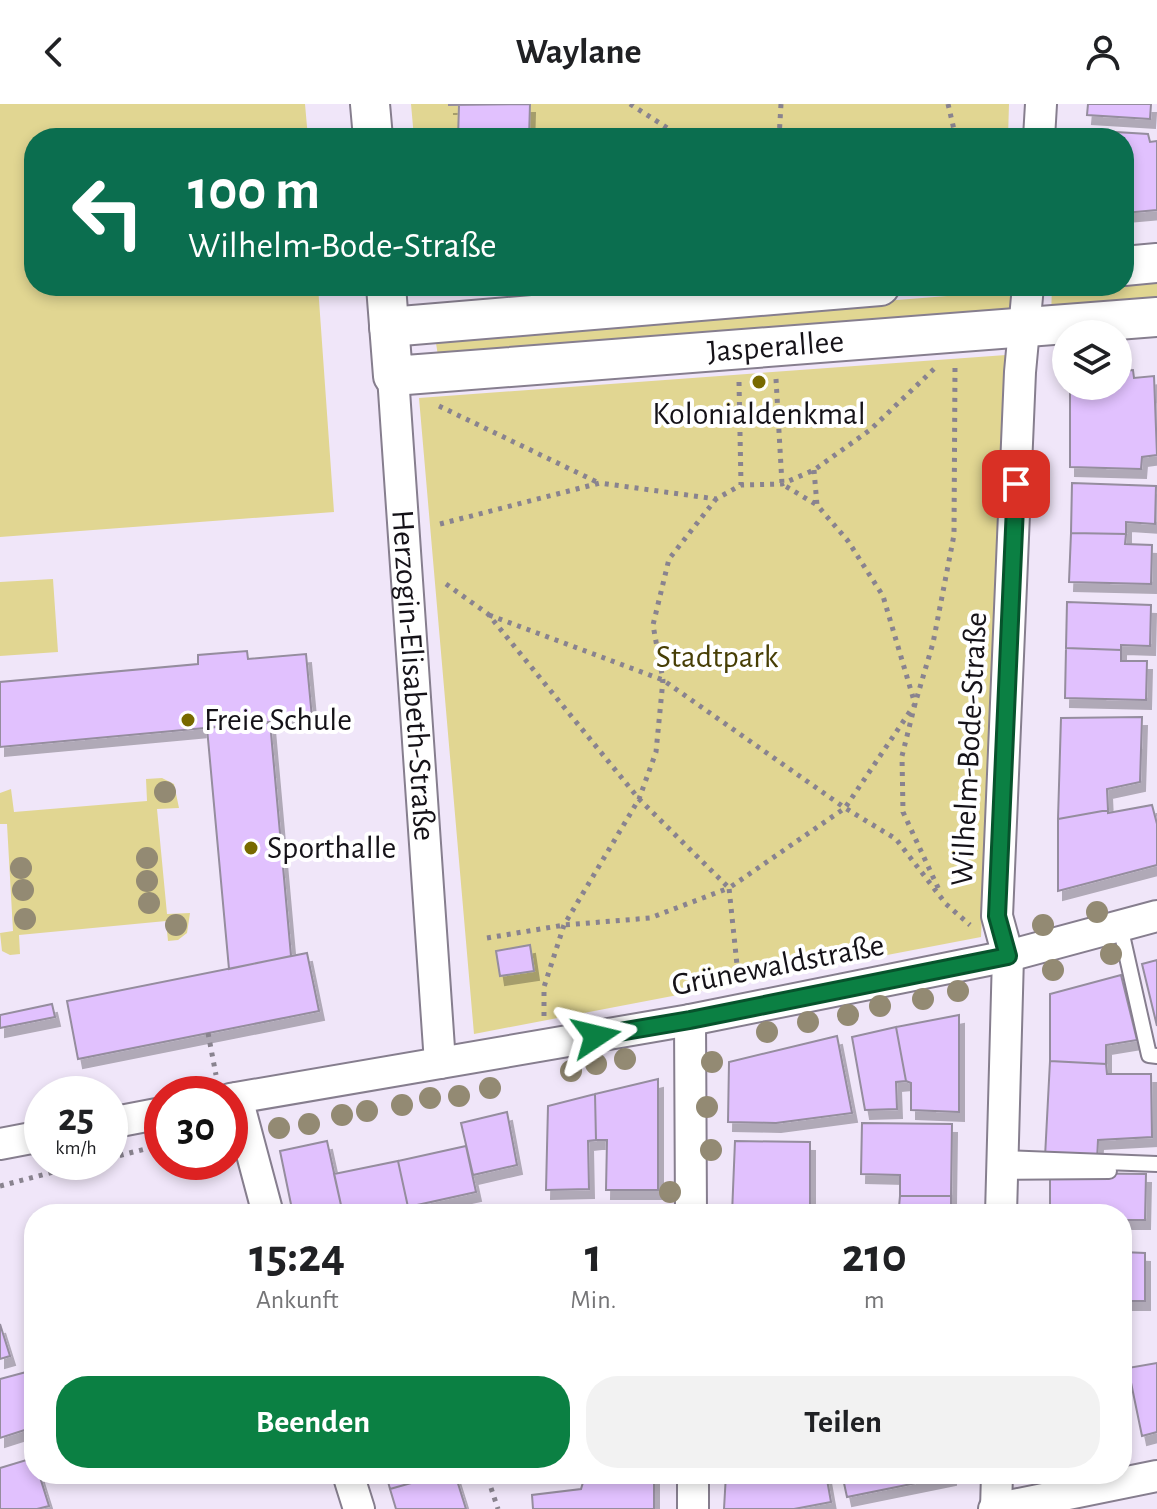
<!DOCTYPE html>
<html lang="de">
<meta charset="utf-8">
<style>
body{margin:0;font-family:"Alegreya Sans",sans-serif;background:#f2f2f2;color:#202124;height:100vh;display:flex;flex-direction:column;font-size:30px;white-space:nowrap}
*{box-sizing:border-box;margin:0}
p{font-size:26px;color:#757577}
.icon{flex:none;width:44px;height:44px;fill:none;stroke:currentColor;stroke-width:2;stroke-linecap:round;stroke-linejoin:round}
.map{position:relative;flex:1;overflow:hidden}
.sheet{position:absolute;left:24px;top:1100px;width:1108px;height:280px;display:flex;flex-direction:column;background:#fff;border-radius:32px;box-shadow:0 4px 12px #0003}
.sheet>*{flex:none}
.hud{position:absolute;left:24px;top:24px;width:1110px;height:168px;border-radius:32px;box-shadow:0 4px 12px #0003;background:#0b6e4f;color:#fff;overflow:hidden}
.buttons{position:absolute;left:1052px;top:216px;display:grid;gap:16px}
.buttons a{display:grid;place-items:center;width:80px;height:80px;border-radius:50%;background:#fff;box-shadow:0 4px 12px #0003;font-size:40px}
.speed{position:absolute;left:24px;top:972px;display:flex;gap:16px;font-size:40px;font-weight:700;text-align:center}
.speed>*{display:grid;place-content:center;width:104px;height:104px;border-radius:50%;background:#fff;box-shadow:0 4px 12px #0003;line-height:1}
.speed small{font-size:20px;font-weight:400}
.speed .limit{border:12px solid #d22;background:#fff;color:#111}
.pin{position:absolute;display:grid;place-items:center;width:68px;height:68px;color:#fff;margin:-34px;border-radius:16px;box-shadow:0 4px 12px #0006}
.me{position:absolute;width:88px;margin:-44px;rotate:80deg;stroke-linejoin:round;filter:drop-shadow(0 0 6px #0008)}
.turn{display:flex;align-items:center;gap:28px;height:168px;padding:0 32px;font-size:36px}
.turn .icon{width:104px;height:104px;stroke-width:2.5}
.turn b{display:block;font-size:56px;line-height:68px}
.eta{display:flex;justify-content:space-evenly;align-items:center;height:136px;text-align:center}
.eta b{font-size:48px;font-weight:600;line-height:56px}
.cta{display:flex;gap:16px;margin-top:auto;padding:16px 32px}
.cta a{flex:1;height:92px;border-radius:32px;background:#0b8043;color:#fff;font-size:32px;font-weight:600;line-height:92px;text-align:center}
.cta a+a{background:#f2f2f2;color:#202124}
header{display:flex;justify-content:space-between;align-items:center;height:104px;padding:0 32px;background:#fff;font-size:36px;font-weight:600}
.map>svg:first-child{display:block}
</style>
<header><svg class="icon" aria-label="back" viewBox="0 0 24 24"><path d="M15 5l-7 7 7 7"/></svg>Waylane<svg class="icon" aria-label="person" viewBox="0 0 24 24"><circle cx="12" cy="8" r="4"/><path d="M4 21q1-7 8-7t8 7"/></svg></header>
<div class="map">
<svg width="1157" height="1405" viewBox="0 0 1157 1405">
<defs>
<filter id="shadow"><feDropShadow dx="5" dy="9" stdDeviation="0" flood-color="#0004"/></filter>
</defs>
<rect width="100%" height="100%" fill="#f0e6f9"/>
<path fill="#e1d692" d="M 0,0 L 305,0 L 308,34 L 34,34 L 34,182 L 318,182 L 334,408 L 0,433 Z
M 411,0 L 1009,0 L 1008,34 L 414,34 Z
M 1157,169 L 1157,204 L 1051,213 L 1052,182 L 1124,182 L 1124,171 Z
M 1010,187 L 1010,211 L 439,258 L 435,233 Z
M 1006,251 L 981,833 L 474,930 L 419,294 Z
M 53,475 L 58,548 L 0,552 L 0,478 Z
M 162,674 L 174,680 L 179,704 L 157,705 L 167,810 L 190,809 L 187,829 L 178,836 L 168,837 L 166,817 L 19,831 L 20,850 L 10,851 L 2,847 L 0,829 L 13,827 L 7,720 L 0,720 L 0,689 L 11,685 L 14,708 L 147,697 L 146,675 Z"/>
<path fill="#e1c1fe" stroke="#958d9e" stroke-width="2" filter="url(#shadow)" d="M 530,0 L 529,34 L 458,34 L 459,1 L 448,1 Z
M 1088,0 L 1151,0 L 1150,15 L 1087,11 Z
M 1083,26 L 1148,30 L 1150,38 L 1157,37 L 1157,106 L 1124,109 L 1124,34 L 1083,34 Z
M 1133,266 L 1134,274 L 1154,272 L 1157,351 L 1142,353 L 1141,365 L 1070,363 L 1070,282 L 1118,282 L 1118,267 Z
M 1072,379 L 1156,382 L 1155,420 L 1126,418 L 1126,430 L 1071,429 Z
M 1071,429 L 1126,430 L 1125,440 L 1152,441 L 1151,480 L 1069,478 Z
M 1067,498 L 1151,501 L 1150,542 L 1121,541 L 1121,546 L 1066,544 Z
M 1066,544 L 1121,546 L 1121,557 L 1147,557 L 1146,596 L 1065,594 Z
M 247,547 L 248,555 L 306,550 L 312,614 L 0,643 L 0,578 L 198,560 L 198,551 Z
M 1142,613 L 1140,678 L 1107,685 L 1108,706 L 1058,715 L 1061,614 Z
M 270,618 L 291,852 L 229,865 L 207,624 Z
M 1152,701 L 1157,720 L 1157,761 L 1058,787 L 1058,715 L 1108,706 L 1108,709 Z
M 530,841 L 534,867 L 500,872 L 496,847 Z
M 307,849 L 319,907 L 78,955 L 67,897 Z
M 1157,856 L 1157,922 L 1142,860 Z
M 1121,871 L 1137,936 L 1106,941 L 1106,960 L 1050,957 L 1050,890 Z
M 52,900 L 55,913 L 0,924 L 0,911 Z
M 959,911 L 959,1008 L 911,1006 L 911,979 L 906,977 L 896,923 Z
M 896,923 L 906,977 L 896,978 L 897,1005 L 865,1006 L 852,933 Z
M 837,932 L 852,1009 L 776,1019 L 728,1018 L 729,958 Z
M 1050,957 L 1106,960 L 1107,970 L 1151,970 L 1152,1033 L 1098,1036 L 1097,1056 L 1045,1053 Z
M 658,975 L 658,1086 L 606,1086 L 607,1036 L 596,1036 L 595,990 Z
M 595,990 L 596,1036 L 588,1037 L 589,1085 L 546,1086 L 548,1002 Z
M 507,1008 L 517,1061 L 473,1071 L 461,1019 Z
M 862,1019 L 952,1020 L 951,1092 L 900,1092 L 900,1071 L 861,1070 Z
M 327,1037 L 343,1110 L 293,1110 L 280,1047 Z
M 735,1037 L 810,1038 L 810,1110 L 732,1110 Z
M 466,1042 L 476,1088 L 408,1103 L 398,1057 Z
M 398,1057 L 408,1103 L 372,1110 L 343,1110 L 334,1070 Z
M 1050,1069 L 1146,1070 L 1145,1116 L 1122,1116 L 1122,1110 L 1050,1110 Z
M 900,1092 L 951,1092 L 951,1110 L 863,1110 L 863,1101 L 899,1103 Z
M 128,1102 L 131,1110 L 100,1110 Z
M 554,1106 L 651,1110 L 554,1110 Z
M 1122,1148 L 1145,1149 L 1145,1197 L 1122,1197 Z
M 0,1220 L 10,1252 L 0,1255 Z
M 1157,1259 L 1157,1328 L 1142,1332 L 1128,1264 Z
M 30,1267 L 34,1280 L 34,1298 L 30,1300 L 34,1323 L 0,1334 L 0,1275 Z
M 33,1354 L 34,1370 L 39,1370 L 49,1402 L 37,1405 L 0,1405 L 0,1364 Z
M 386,1370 L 443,1370 L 390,1385 Z
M 443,1370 L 455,1370 L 466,1405 L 396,1405 L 390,1385 Z
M 584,1370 L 654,1370 L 654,1376 L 584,1375 Z
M 726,1370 L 826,1370 L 831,1398 L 794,1405 L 724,1405 Z
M 842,1370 L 951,1370 L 951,1372 L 847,1393 Z
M 584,1375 L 654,1376 L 654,1405 L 533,1405 L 532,1391 L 581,1385 Z"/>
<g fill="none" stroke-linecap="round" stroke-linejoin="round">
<defs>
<path id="service" d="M 1120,822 L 1149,951 L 1157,952
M 1002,1054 L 1157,1060
M 1001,1068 L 1109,1067"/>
<g id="minor">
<path d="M 1039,34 L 1041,0"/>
<path id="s1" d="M 393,272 L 440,959"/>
<path d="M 690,916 L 691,1110"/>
<path d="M 237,994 L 268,1110"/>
<path d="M 230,995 L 690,916 L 1008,852 L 1157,812"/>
<path d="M 110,1019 L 162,1009"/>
<path d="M 0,1040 L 42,1032"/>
<path d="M 1001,1110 L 1008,852 L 997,812 L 1020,268 L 1028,182"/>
<path d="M 348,1370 L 359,1405"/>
<path d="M 693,1370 L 693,1405"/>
<path d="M 994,1405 L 1157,1372"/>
<path d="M 996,1405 L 997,1370"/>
</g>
<g id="tertiary">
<path d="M 370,0 L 373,34"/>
<path d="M 1124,162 L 1157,159"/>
<path id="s2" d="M 386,182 L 393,272 L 1157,213"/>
<path d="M 389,223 L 880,182"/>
</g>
</defs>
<use href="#service" stroke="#867e8e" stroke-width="18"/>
<use href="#minor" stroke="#867e8e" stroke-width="34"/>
<use href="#tertiary" stroke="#867e8e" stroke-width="42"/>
<path stroke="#89838f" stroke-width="5" stroke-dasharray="4 6" stroke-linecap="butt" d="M 630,0 L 683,34
M 948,0 L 956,34
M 779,34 L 781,0
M 776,275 L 782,380 L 817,401
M 739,278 L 741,381
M 439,302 L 599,379
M 814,366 L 817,401 L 848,437 L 883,492 L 915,600 L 902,652 L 903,708 L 940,788
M 440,420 L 600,379 L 716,395 L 741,381 L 782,380 L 814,366 L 870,326 L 935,264
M 446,480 L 488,510 L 639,695 L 729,784 L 845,704 L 915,600 L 933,539 L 954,431 L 955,263
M 489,511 L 663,576 L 845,704 L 896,735 L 946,800 L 970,821
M 487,834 L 564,821 L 650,814 L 729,784 L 739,880
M 544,912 L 544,883 L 564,821 L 639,695 L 656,648 L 663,576 L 653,521 L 669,455 L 716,395
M 208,929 L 216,971
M 110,1054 L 149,1044
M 0,1082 L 92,1058
M 478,1370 L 489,1378 L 498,1405"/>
<use href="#service" stroke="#fff" stroke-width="14"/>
<use href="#minor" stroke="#fff" stroke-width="30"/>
<use href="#tertiary" stroke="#fff" stroke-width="38"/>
</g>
<g fill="#938a73">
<circle cx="165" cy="688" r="11"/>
<circle cx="147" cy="754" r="11"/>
<circle cx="21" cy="764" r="11"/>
<circle cx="147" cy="777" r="11"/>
<circle cx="23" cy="786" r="11"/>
<circle cx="149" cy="799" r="11"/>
<circle cx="1097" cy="808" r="11"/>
<circle cx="25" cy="815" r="11"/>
<circle cx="176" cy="821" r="11"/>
<circle cx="1043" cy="821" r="11"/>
<circle cx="1111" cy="850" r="11"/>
<circle cx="1053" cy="866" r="11"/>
<circle cx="958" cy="887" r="11"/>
<circle cx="923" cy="895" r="11"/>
<circle cx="880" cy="902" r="11"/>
<circle cx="848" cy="911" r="11"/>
<circle cx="808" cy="918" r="11"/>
<circle cx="767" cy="928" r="11"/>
<circle cx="625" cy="955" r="11"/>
<circle cx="712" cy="958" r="11"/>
<circle cx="596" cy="960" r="11"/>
<circle cx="571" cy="967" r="11"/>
<circle cx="490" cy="984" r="11"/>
<circle cx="459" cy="992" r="11"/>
<circle cx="430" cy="994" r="11"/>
<circle cx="402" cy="1001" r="11"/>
<circle cx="707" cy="1003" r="11"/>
<circle cx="367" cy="1007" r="11"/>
<circle cx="342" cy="1011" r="11"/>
<circle cx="309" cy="1020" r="11"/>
<circle cx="279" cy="1024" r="11"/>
<circle cx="711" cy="1046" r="11"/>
<circle cx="670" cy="1088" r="11"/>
</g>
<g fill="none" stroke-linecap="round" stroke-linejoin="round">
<defs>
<path id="route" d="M 596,932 L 690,916 L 1008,852 L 997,812 L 1016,380"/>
</defs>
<use href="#route" stroke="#07532c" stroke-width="20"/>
<use href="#route" stroke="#0b8043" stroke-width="14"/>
</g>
<g fill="#786900" stroke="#fff" stroke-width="3">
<circle cx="759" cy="278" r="8"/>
<circle cx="188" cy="616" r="8"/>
<circle cx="251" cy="744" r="8"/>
</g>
<g text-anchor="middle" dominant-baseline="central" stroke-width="8" stroke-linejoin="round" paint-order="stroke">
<g font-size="32" fill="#151218" stroke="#fff">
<text stroke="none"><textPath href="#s2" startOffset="474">Jasperallee</textPath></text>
<text stroke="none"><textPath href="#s1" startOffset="300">Herzogin-Elisabeth-Straße</textPath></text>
<text transform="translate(969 645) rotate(-87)">Wilhelm-Bode-Straße</text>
<text transform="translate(778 861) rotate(-11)">Grünewaldstraße</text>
</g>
<g font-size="32" fill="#151218" stroke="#fff" text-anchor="start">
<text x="759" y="310" text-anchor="middle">Kolonialdenkmal</text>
<text x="204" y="616">Freie Schule</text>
<text x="267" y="744">Sporthalle</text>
</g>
<g font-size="32" fill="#473e05" stroke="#fff">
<text x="717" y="553">Stadtpark</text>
</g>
</g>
</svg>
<div class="buttons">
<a><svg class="icon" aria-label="layers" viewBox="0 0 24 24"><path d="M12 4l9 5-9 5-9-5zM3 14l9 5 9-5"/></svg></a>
</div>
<div class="speed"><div>25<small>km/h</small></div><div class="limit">30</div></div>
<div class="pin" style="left:1016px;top:380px;background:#d93025"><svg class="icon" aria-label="arrive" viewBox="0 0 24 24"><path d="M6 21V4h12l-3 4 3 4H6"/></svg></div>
<svg class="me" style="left:596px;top:932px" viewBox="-20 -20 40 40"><path d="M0-17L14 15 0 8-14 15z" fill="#0b8043" stroke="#fff" stroke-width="4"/></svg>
<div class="hud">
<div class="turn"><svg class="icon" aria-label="left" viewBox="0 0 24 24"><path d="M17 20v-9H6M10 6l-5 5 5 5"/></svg><div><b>100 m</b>Wilhelm-Bode-Straße</div></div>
</div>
<section class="sheet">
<div class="eta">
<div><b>15:24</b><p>Ankunft</p></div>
<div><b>1</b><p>Min.</p></div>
<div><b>210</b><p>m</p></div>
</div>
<div class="cta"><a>Beenden</a><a>Teilen</a></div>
</section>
</div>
